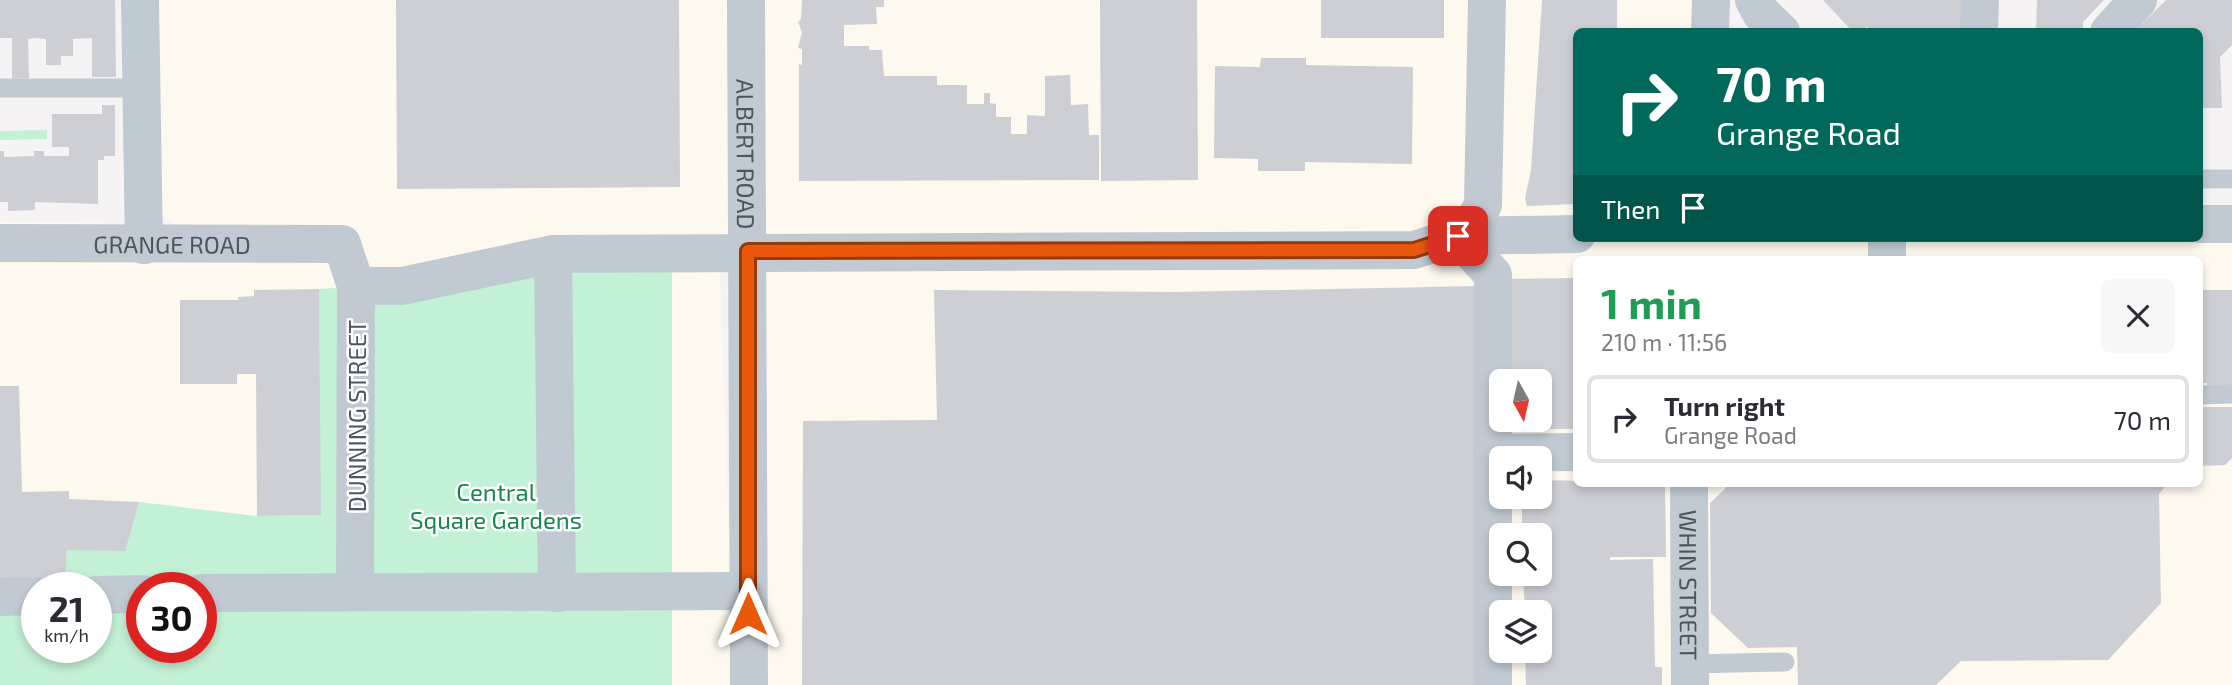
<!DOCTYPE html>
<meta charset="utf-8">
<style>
body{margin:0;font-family:"Exo 2",sans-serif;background:#f7f7f7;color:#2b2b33;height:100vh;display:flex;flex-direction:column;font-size:26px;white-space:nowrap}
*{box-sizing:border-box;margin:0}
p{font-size:23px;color:#7c7c81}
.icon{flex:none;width:38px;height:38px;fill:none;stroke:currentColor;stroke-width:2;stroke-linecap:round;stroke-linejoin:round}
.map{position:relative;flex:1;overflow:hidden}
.drawer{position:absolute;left:1573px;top:256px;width:630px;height:231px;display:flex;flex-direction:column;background:#fff;border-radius:10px;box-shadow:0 4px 10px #0003}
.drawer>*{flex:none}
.banner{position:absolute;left:1573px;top:28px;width:630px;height:214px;border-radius:10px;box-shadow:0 4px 10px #0003;background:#00695c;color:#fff;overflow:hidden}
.needle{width:46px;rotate:172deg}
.tools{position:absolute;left:1489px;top:369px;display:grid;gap:14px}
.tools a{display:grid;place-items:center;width:63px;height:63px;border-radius:10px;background:#fff;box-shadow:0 4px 10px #0003;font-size:35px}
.speed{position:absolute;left:21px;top:572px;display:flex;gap:14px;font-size:35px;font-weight:700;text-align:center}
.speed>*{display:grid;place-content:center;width:91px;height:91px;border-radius:50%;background:#fff;box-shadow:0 4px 10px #0003;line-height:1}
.speed small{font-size:18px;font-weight:400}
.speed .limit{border:10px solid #d22;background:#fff;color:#111}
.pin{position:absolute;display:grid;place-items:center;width:60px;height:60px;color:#fff;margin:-30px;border-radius:14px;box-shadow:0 4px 10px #0006}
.me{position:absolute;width:77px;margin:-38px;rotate:0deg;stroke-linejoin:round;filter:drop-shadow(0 0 5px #0008)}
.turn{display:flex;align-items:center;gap:24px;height:147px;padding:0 28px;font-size:32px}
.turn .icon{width:91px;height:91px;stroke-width:2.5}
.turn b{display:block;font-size:49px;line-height:60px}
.then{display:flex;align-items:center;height:66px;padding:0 28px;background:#0003;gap:14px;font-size:26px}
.round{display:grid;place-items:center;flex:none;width:74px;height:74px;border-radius:10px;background:#f7f7f7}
.summary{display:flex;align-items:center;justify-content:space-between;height:119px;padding:0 28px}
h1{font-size:42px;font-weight:700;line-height:52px;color:#1e9e55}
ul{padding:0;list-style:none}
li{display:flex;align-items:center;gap:21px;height:88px;margin:0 14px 10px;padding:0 14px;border:4px solid #e1e1e2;border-radius:10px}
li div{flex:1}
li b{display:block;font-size:26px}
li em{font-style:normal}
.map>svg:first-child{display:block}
</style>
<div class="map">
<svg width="2232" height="685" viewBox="0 0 2232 685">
<rect width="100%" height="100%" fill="#f5f3f3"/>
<path fill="#fdf9ef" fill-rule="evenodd" d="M 153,0 L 1728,0 L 1727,31 L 1577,32 L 1577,238 L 2200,238 L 2232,224 L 2232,685 L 749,685 L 748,252 L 719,242 L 734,685 L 0,685 L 0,222 L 174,224 L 159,213 ZM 1577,259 L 2200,259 L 2200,483 L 1577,483 ZM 1502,382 L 1540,382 L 1540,420 L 1502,420 ZM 1502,458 L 1540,458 L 1540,497 L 1502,497 ZM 1502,536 L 1540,536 L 1540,574 L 1502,574 ZM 37,588 L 96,588 L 96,648 L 37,648 ZM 142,588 L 201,588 L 201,648 L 142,648 ZM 1502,612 L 1540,612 L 1540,651 L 1502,651 Z"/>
<path fill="#c3f1d5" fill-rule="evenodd" d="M 47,130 L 47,139 L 0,140 L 0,131 Z
M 672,267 L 672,685 L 0,685 L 0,585 L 65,583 L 67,550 L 139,502 L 257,516 L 320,515 L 319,289 ZM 37,588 L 96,588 L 96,648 L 37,648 ZM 142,588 L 201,588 L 201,648 L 142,648 Z"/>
<path fill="#cdcfd5" d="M 0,0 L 115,0 L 116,77 L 92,77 L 92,38 L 73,39 L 73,56 L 61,56 L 61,65 L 46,65 L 46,39 L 35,38 L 28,39 L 29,78 L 12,79 L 12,38 L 0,38 Z
M 396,0 L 679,0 L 680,187 L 397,189 Z
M 802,0 L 884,0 L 884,7 L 876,7 L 877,24 L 844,25 L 844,46 L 869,46 L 869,50 L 882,50 L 884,76 L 937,76 L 937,85 L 967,85 L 967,104 L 984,104 L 984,93 L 990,93 L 990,103 L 996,104 L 996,117 L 1011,117 L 1011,134 L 1027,134 L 1027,115 L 1045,116 L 1045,76 L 1070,75 L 1071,105 L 1088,104 L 1089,135 L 1099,135 L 1099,180 L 799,181 L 799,64 L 802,65 L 802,49 L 798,48 L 802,32 L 798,22 L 801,19 Z
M 1100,0 L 1197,0 L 1198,180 L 1101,181 Z
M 1321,0 L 1444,0 L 1444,38 L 1321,38 Z
M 1542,0 L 1617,0 L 1617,32 L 1577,32 L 1577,204 L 1527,206 L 1525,198 L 1531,170 Z
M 1823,0 L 1966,0 L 1967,32 L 1870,32 L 1867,26 L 1862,32 L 1853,32 Z
M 2037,0 L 2104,0 L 2083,22 L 2083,32 L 2036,32 Z
M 2166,0 L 2232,0 L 2232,45 L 2220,57 L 2222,108 L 2200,108 L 2200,32 L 2134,32 Z
M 1261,58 L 1306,58 L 1306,65 L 1413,67 L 1412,164 L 1305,162 L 1305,171 L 1258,171 L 1258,159 L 1214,158 L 1215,66 L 1260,67 Z
M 102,105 L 115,105 L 115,156 L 104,156 L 104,160 L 98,160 L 98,204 L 35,202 L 35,210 L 8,211 L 8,202 L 0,202 L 0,151 L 4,151 L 4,157 L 34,156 L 34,151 L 44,151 L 44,156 L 69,156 L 69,147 L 52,147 L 52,114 L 102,114 Z
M 1577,278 L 1577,429 L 1513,429 L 1513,420 L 1540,420 L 1540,382 L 1512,382 L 1511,279 Z
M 1479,286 L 1476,685 L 802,685 L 803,421 L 937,420 L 934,290 L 1176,292 Z
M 319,289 L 321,515 L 257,516 L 256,374 L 237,374 L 237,384 L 180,384 L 180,300 L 238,300 L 238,297 L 254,296 L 254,290 Z
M 2200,290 L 2232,290 L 2232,391 L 2207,391 L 2207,383 L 2200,383 Z
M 0,386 L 19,386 L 22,492 L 69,491 L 69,499 L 139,502 L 125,551 L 67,550 L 65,583 L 0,585 Z
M 2200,407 L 2232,407 L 2232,458 L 2225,465 L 2200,466 Z
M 1540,480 L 1665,483 L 1666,557 L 1610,557 L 1610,560 L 1653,559 L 1655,667 L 1662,667 L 1662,685 L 1526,685 L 1525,651 L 1540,651 L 1540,612 L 1525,612 L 1523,574 L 1540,574 L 1540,536 L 1522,536 L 1522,497 L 1540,497 Z
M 1731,483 L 2168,483 L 2159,494 L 2161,603 L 2108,660 L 1961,661 L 1936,685 L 1798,685 L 1797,647 L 1748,648 L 1711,613 L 1710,503 Z"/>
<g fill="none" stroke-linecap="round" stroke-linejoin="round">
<path stroke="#c1cad2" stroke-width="19" d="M 0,88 L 143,88
M 2202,179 L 2232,179
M 2200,395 L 2232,394
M 1690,664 L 1785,662"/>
<g stroke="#c1cad2" stroke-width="38">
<path d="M 140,0 L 144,245"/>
<path id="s1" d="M 746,0 L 749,685"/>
<path d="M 1754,0 L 1761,13 L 1781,32"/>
<path d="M 1710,32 L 1711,0"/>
<path d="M 1979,32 L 1980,0"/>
<path d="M 2109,32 L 2138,0"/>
<path d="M 2200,224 L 2232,224"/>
<path d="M 1458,236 L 1493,275 L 1493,685"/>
<path d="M 1458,236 L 1474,221 L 1483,205 L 1487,0"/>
<path id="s2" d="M 0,243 L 342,244 L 356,286 L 355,590"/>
<path d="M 553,254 L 557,593"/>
<path d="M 1887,259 L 1887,238"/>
<path d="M 356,286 L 402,286 L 553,254 L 1414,250 L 1458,236 L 1577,234"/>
<path d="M 1492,453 L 1577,452"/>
<path id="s3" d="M 1689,483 L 1690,685"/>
<path d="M 201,593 L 748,591"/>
<path d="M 96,595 L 142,594"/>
<path d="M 0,597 L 37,596"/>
</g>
</g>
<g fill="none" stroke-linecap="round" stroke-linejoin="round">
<defs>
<path id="route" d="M 748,614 L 748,251 L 1414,250 L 1458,236"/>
</defs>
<use href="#route" stroke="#983908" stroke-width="18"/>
<use href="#route" stroke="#ea580c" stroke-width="12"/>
</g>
<g text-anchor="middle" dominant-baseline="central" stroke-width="5" stroke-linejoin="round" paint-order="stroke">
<g font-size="24" fill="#4a5661" stroke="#fff">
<text stroke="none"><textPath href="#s1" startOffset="154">ALBERT ROAD</textPath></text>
<text stroke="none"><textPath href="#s2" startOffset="172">GRANGE ROAD</textPath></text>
<text transform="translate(356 416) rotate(-90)">DUNNING STREET</text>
<text stroke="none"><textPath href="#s3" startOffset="102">WHIN STREET</textPath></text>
</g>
<g font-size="24" fill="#17864f" stroke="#fff">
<text x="496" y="491">Central<tspan x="496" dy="28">Square Gardens</tspan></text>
</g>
</g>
</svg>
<div class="tools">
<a><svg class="needle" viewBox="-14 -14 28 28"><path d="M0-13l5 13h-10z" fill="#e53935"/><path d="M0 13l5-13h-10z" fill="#7c7c81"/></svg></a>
<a><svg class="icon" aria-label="sound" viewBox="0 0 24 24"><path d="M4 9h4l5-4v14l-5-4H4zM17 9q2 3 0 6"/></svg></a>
<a><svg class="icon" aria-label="search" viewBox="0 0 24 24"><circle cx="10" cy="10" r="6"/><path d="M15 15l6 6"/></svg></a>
<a><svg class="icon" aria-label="layers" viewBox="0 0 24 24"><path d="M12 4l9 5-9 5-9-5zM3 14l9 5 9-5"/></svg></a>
</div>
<div class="speed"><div>21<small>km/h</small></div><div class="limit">30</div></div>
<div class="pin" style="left:1458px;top:236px;background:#d93025"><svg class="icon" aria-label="arrive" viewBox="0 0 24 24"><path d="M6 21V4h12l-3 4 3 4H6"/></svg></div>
<svg class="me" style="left:748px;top:614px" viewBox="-20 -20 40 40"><path d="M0-17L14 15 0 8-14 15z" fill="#ea580c" stroke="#fff" stroke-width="4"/></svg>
<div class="banner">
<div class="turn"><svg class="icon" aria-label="right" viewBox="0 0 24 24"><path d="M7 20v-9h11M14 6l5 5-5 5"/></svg><div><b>70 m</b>Grange Road</div></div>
<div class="then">Then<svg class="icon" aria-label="arrive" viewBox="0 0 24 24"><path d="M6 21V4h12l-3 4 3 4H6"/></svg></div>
</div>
<section class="drawer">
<div class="summary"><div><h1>1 min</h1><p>210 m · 11:56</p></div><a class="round"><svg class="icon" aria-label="close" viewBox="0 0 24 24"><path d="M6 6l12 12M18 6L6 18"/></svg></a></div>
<ul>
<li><svg class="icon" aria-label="right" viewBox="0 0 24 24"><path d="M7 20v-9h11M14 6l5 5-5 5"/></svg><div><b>Turn right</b><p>Grange Road</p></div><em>70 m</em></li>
</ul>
</section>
</div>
